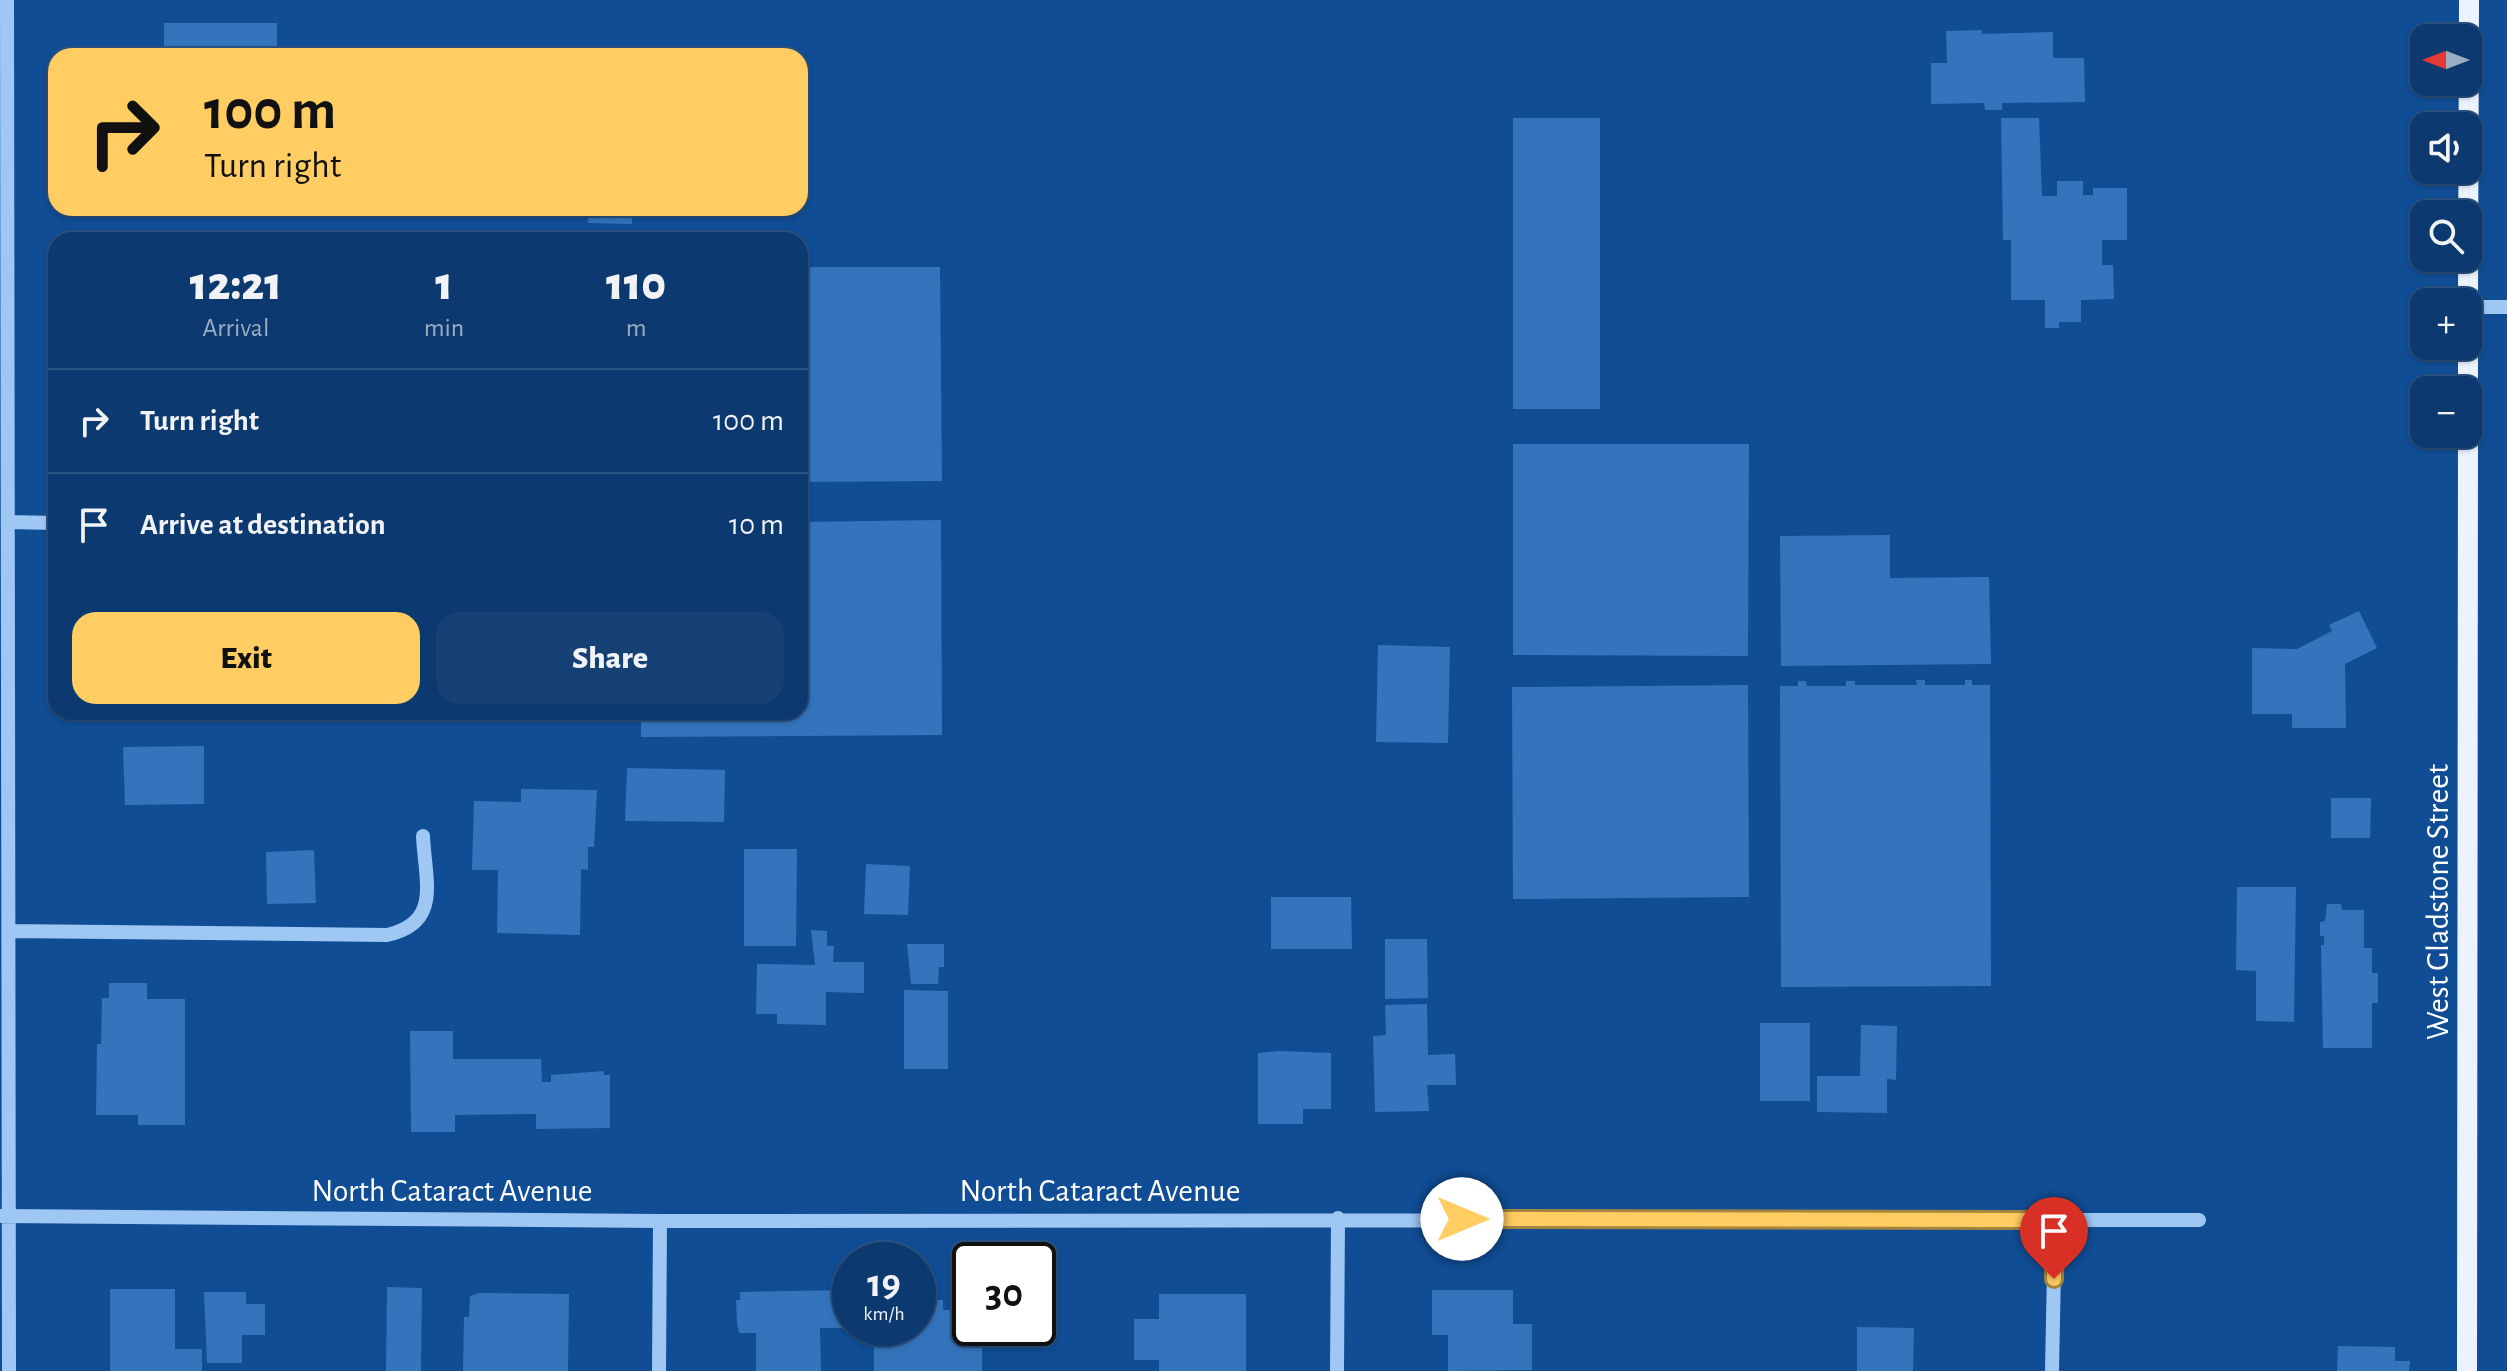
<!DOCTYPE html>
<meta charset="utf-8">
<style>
body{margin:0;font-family:"Alegreya Sans",sans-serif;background:#154175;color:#f1f3f6;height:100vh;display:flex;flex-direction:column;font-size:30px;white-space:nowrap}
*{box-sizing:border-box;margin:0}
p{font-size:26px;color:#9aadc3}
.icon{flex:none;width:44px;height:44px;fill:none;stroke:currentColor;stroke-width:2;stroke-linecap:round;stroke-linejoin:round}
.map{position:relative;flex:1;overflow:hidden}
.details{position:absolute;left:48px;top:232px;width:760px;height:488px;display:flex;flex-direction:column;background:#0c3a70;border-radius:24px;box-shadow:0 2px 6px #0004,0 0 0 2px #2c5483}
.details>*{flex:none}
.banner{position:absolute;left:48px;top:48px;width:760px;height:168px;border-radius:24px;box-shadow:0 2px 6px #0004,0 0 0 2px #2c5483;background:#ffcd61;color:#111;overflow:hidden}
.needle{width:52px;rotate:270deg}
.fabs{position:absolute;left:2410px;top:24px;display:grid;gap:16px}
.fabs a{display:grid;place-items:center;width:72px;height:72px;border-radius:16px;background:#0c3a70;box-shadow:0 2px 6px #0004,0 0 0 2px #2c5483;font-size:40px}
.speed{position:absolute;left:832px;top:1242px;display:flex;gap:16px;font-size:40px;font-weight:700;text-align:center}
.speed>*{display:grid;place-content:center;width:104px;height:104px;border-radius:50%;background:#0c3a70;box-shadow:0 2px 6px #0004,0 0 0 2px #2c5483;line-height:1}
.speed small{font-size:20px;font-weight:400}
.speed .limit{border:4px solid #111;border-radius:12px;background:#fff;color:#111}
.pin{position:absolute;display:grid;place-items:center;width:68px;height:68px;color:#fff;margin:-82px -34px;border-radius:50% 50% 50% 0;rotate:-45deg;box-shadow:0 0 8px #0007}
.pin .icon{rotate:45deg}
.me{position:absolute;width:88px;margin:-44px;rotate:90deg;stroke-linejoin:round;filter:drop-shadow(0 0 6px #0008)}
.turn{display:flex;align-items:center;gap:28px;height:168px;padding:0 24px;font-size:36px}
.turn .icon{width:104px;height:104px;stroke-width:2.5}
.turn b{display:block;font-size:56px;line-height:68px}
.eta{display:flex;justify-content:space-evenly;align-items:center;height:136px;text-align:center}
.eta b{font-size:48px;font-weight:800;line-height:56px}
.button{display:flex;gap:16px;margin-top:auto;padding:16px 24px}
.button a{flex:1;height:92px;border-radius:24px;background:#ffcd61;color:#111;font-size:32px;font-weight:800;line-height:92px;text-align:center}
.button a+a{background:#154175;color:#f1f3f6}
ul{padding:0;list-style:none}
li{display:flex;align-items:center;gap:24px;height:104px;padding:0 24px;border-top:2px solid #2c5483}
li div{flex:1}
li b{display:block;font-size:30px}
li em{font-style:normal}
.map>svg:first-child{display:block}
</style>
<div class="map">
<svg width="2507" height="1371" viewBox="0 0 2507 1371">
<rect width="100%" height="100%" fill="#104d95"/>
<path fill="#3474bc" d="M 164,23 L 277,23 L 277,56 L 159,56 L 159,49 L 164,49 Z
M 1982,30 L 1982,34 L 2053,32 L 2053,58 L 2084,58 L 2085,102 L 2002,103 L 2002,110 L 1985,110 L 1984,103 L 1931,104 L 1931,63 L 1947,63 L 1946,31 Z
M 1513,118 L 1600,118 L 1600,409 L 1513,409 Z
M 2001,118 L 2039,118 L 2042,196 L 2057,196 L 2057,181 L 2083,181 L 2083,195 L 2093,195 L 2093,188 L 2127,188 L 2127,240 L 2102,240 L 2102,265 L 2113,265 L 2114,299 L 2081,300 L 2081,322 L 2059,322 L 2059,328 L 2045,328 L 2045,300 L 2011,300 L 2011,240 L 2003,240 Z
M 589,208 L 632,208 L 632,224 L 588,223 Z
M 800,267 L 940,267 L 942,481 L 800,482 Z
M 1513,444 L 1749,444 L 1748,656 L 1513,655 Z
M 941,520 L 942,735 L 641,737 L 641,712 L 800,712 L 800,522 Z
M 1890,535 L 1890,578 L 1989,577 L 1991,664 L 1781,666 L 1780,536 Z
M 2359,611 L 2377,648 L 2345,664 L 2346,728 L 2292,728 L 2292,714 L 2252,714 L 2252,648 L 2297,649 L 2332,631 L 2329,625 Z
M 1378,645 L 1450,647 L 1448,743 L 1376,742 Z
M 1916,680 L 1925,680 L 1925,685 L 1965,685 L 1965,680 L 1972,680 L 1972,685 L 1990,685 L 1991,986 L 1781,987 L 1780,686 L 1798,686 L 1798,681 L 1806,681 L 1807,686 L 1846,686 L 1846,681 L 1855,681 L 1855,685 L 1917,685 Z
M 1748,685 L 1749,897 L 1513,899 L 1512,687 Z
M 204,746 L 204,804 L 125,805 L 123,747 Z
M 627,768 L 725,770 L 724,822 L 625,821 Z
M 521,789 L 597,790 L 594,847 L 588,847 L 588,870 L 581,869 L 580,935 L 497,933 L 498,870 L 472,870 L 474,801 L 521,802 Z
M 2331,798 L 2371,798 L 2370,838 L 2331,838 Z
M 744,849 L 797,849 L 796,946 L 744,946 Z
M 314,850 L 316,903 L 267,904 L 266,852 Z
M 866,864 L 910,866 L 908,915 L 864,914 Z
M 2237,887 L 2296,887 L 2294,1022 L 2256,1021 L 2256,971 L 2236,970 Z
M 1271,897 L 1351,897 L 1352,949 L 1271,949 Z
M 2327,904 L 2341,904 L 2342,910 L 2364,910 L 2364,948 L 2372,948 L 2372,973 L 2378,973 L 2378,1003 L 2372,1003 L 2372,1048 L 2323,1048 L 2321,945 L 2324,945 L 2324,936 L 2320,936 L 2320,922 L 2325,921 Z
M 811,930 L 827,931 L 827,946 L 834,946 L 833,962 L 864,962 L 864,993 L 826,992 L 826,1025 L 777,1024 L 777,1014 L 756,1014 L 757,964 L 815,965 Z
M 1385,939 L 1427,939 L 1428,998 L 1385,999 Z
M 907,944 L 944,944 L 944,967 L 939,967 L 938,984 L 911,984 Z
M 109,983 L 147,983 L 147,999 L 185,999 L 185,1125 L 138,1125 L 138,1115 L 96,1115 L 97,1044 L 101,1044 L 102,998 L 109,998 Z
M 904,990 L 948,991 L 948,1069 L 904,1069 Z
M 1427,1004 L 1428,1055 L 1455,1054 L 1456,1085 L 1427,1085 L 1429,1111 L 1375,1112 L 1373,1036 L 1386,1035 L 1385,1005 Z
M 1760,1023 L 1810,1023 L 1810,1101 L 1760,1101 Z
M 1861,1025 L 1897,1026 L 1896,1080 L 1887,1079 L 1887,1113 L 1817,1112 L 1817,1076 L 1860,1076 Z
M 410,1031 L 453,1031 L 453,1059 L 541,1059 L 542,1082 L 551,1082 L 551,1075 L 604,1071 L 604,1075 L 610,1075 L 610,1128 L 536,1129 L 536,1114 L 455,1115 L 455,1132 L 411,1132 Z
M 1279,1051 L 1331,1053 L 1331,1109 L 1303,1109 L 1303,1124 L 1258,1124 L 1258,1053 Z
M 387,1287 L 422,1288 L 421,1371 L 386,1371 Z
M 110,1289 L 175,1289 L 175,1349 L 202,1349 L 202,1371 L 110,1371 Z
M 850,1290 L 850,1328 L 820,1328 L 821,1371 L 756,1371 L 756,1333 L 739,1333 L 737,1323 L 736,1300 L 740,1300 L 740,1292 Z
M 1432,1290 L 1513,1290 L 1513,1324 L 1532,1324 L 1532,1370 L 1448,1371 L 1448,1335 L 1432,1335 Z
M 204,1292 L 246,1292 L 246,1304 L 265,1304 L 265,1335 L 242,1335 L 242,1363 L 207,1363 Z
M 479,1293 L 569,1294 L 568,1371 L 463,1371 L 464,1317 L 469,1317 L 470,1296 Z
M 1159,1294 L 1246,1294 L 1246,1371 L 1159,1371 L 1159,1360 L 1134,1360 L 1134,1319 L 1159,1319 Z
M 918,1300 L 943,1300 L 943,1310 L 970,1310 L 970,1328 L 982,1328 L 982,1371 L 874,1371 L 874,1328 L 918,1328 Z
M 1857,1327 L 1914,1328 L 1913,1371 L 1857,1371 Z
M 2338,1346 L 2395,1347 L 2395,1361 L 2410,1361 L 2409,1371 L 2337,1371 Z"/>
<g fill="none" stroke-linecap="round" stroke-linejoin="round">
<path stroke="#9ec7f4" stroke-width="14" d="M 7,0 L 9,1371
M 2468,307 L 2507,307
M 8,522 L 56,523
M 9,931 L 387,935 C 442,923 425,881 423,836
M 0,1216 L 660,1221 L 2199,1220
M 659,1371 L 660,1221
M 1337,1371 L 1338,1218
M 2052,1371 L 2055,1220"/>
<path stroke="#ebf3ff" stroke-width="20" d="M 2468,302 L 2469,0
M 2468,346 L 2468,390
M 2467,1371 L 2468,434"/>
</g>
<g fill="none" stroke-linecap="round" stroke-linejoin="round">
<defs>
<path id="route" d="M 1462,1219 L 2055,1220 L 2054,1279"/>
</defs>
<use href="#route" stroke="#a6853f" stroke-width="20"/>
<use href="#route" stroke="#ffcd61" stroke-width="14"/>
</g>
<g text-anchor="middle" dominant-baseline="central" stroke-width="6" stroke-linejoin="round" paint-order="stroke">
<g font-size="32" fill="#fff" stroke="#104d95">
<text transform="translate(2438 902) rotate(-90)">West Gladstone Street</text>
<text x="452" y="1191">North Cataract Avenue</text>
<text x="1100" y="1191">North Cataract Avenue</text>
</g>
</g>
</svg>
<div class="fabs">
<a><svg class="needle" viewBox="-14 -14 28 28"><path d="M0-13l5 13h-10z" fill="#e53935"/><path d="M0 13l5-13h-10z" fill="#9aadc3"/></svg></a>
<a><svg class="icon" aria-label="sound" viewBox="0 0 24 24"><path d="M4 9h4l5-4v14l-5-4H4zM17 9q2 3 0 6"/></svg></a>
<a><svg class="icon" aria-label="search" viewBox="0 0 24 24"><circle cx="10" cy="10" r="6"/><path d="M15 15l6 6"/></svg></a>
<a>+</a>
<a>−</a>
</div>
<div class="speed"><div>19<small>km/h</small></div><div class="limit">30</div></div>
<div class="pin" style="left:2054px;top:1279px;background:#d93025"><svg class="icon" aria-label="arrive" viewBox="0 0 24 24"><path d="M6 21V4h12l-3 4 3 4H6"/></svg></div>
<svg class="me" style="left:1462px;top:1219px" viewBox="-20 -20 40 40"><circle r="19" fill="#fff"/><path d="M0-13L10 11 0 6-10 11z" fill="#ffcd61"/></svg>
<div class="banner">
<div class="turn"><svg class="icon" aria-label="right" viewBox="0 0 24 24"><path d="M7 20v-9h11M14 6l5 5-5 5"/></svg><div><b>100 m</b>Turn right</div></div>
</div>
<section class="details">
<div class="eta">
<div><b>12:21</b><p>Arrival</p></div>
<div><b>1</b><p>min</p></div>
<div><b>110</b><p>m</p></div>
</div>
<ul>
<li><svg class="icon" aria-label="right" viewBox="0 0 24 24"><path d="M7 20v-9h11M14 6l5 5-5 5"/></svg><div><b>Turn right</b></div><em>100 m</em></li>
<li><svg class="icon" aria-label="arrive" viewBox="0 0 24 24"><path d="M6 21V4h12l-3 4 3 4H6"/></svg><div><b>Arrive at destination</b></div><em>10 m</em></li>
</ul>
<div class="button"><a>Exit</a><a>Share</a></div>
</section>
</div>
